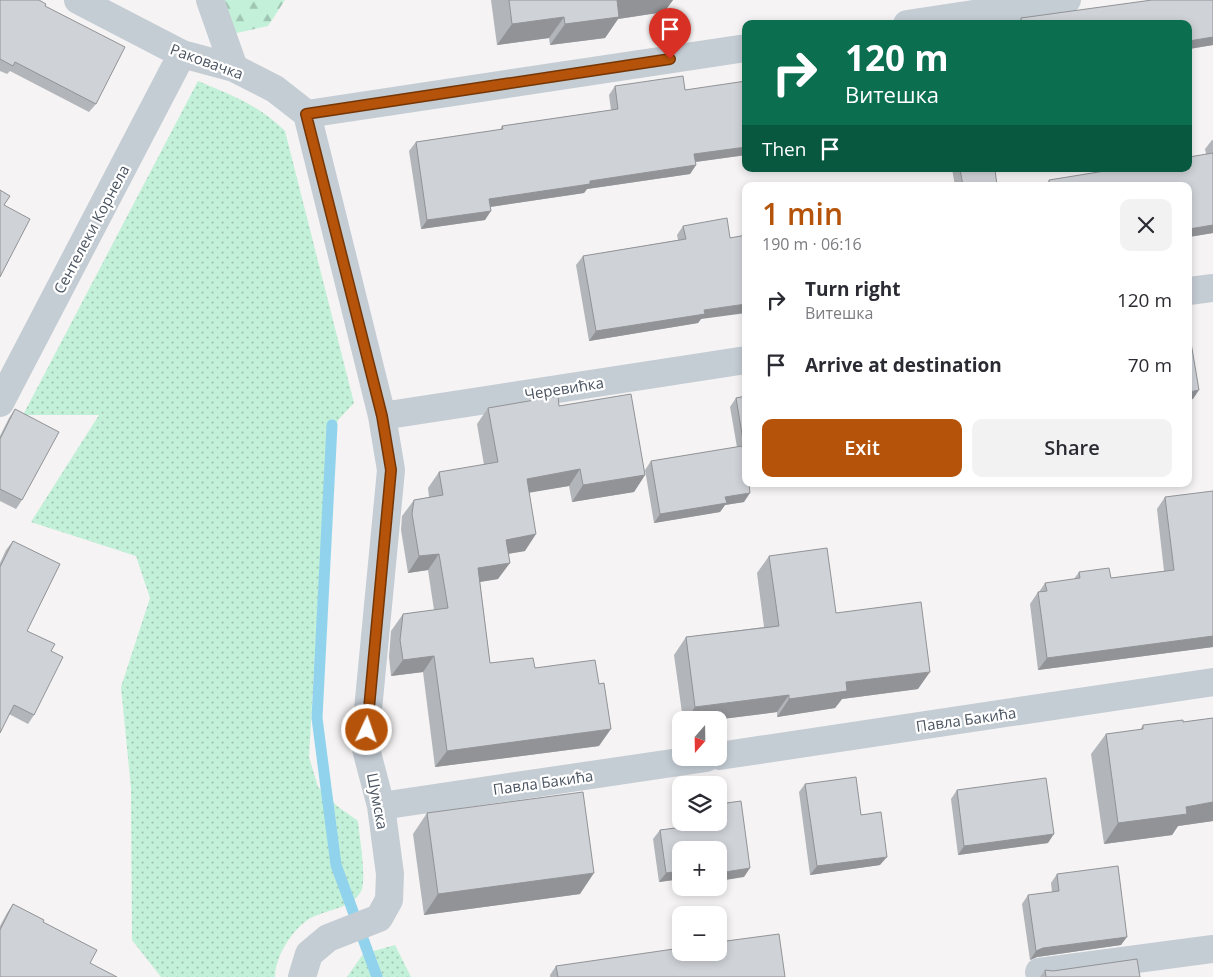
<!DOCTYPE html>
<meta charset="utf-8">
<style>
body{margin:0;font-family:"Open Sans",sans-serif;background:#f2f2f3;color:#2b2b33;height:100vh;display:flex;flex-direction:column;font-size:19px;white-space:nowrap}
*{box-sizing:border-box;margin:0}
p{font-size:16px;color:#7c7c81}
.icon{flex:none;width:28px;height:28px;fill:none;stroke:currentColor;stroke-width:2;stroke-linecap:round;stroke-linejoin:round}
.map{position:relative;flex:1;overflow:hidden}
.details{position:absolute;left:742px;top:182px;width:450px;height:305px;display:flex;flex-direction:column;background:#fff;border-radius:10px;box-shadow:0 2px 8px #0003}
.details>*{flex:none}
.hud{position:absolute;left:742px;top:20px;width:450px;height:152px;border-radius:10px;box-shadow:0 2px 8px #0003;background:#0b6e4f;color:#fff;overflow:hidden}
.needle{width:32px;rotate:200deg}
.fabs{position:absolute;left:672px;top:711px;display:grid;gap:10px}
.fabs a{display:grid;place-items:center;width:55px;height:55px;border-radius:10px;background:#fff;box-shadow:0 2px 8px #0003;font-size:25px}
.pin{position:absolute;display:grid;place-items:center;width:42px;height:42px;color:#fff;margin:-51px -21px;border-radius:50% 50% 50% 0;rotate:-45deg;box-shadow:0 0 5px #0007}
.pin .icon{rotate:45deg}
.me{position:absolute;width:55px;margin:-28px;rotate:3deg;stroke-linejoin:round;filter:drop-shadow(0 0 4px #0008)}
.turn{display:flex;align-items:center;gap:18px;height:105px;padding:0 20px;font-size:22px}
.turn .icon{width:65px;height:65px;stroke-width:2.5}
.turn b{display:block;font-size:35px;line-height:42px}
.then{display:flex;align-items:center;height:48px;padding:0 20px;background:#0003;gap:10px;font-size:19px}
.round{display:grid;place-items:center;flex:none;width:52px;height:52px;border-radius:10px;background:#f2f2f3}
.headline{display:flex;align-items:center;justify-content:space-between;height:85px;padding:0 20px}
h1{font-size:30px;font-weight:600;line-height:38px;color:#b45309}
.primary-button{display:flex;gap:10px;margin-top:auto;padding:10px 20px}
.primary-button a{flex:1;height:58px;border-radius:10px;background:#b45309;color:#fff;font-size:20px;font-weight:600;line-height:58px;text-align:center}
.primary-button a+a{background:#f2f2f3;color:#2b2b33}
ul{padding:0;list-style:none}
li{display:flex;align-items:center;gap:15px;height:65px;padding:0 20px}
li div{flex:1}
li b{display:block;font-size:19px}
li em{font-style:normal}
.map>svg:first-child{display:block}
</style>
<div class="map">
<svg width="1213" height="977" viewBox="0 0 1213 977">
<defs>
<pattern id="grass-dots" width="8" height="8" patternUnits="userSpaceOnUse" patternTransform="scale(1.25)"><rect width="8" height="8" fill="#c3f0d8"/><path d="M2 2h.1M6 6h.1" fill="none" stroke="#a0c5b3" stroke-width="1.8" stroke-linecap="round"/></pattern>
<pattern id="forest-firs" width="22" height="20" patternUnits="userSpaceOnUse" patternTransform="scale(1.25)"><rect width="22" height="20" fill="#c3f0d8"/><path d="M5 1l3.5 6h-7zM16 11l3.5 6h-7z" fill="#a0c5b3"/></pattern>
</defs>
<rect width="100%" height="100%" fill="#f5f3f3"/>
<path fill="url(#grass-dots)" d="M 198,81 C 231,95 259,105 285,131 L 354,403 L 338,420 L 327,448 L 309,757 L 318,787 L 337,806 L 358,821 C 359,835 368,883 360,893 C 349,910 321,910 306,921 C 290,933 275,958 275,977 L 161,977 L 132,940 L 131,788 L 121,687 L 150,598 L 136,556 L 31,522 L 99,415 L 23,415 Z
M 395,945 L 411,977 L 347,977 L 363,954 Z"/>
<path fill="url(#forest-firs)" d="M 210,0 L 285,0 L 268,26 L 223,36 Z"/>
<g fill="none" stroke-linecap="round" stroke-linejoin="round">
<path stroke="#91d3ed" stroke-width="11" d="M 332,425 L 317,718 L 336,865 L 377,977"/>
<path stroke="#c4ccd4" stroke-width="28" d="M 78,0 L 182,54 L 234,68 L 275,89 L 307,114
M 210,0 L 234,68
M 907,24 L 1067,0
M 307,114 L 746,48
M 1189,291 L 1213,288
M 0,403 L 182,54
M 382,416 L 746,360
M 719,756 L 1213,682
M 381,806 L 706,758
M 1039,972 L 1213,949
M 302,977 L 309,954 L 328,938 L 379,918 L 389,900 L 390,874 L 381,806 L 366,749 L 368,710 L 391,470 L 382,416 L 307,114"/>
</g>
<path fill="#b2b5b9" d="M 0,0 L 45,6 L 96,104 L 89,112 L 10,71 L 7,74 L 0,71 Z
M 491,0 L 673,0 L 664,12 L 618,19 L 605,38 L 550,45 L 549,38 L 497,45 Z
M 1213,0 L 1213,45 L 1189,49 L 1189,24 L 1017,24 L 1021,18 Z
M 615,86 L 685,90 L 746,155 L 695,162 L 696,165 L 690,174 L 587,189 L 584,193 L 490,207 L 485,220 L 421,229 L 409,151 L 416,142 L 500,130 L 502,126 L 611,110 L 609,95 Z
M 1212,140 L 1213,140 L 1213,233 L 1189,237 L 1206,154 L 1205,149 Z
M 952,169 L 995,169 L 997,186 L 955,186 Z
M 1049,180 L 1050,186 L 1045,186 Z
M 683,226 L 730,238 L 701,319 L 698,323 L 589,341 L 576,265 L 583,256 L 678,240 L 677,235 Z
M 746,396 L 746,484 L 744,502 L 725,505 L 720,512 L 654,523 L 645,470 L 651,461 L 737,447 L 730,407 L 736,398 Z
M 559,406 L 645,475 L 634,492 L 572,502 L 569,486 L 529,492 L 525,551 L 508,554 L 498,579 L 480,582 L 490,663 L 535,668 L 599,746 L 435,767 L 423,672 L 391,676 L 389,657 L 391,631 L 403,614 L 434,610 L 428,570 L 408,573 L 401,530 L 402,516 L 414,500 L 429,497 L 428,488 L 439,472 L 484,465 L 477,424 L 488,408 Z
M 15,409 L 22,500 L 16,509 L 0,501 L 0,436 L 9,418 Z
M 1165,497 L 1213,647 L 1038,670 L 1030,604 L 1038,592 L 1039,592 L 1045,583 L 1074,579 L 1079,572 L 1111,578 L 1164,571 L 1157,509 Z
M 13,541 L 27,631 L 51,651 L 34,715 L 28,724 L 9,714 L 0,733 L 0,563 L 6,550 Z
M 769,556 L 836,613 L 918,689 L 842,699 L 835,708 L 777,717 L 777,712 L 714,720 L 683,720 L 674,655 L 686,637 L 764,627 L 757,573 Z
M 1213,718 L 1213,821 L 1178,826 L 1172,835 L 1104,844 L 1091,754 L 1106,734 L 1140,730 L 1143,725 L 1183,722 Z
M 805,784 L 861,815 L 880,865 L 810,875 L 799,792 Z
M 957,790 L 1048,843 L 958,855 L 951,799 Z
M 680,809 L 681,809 L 681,822 L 719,822 L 744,877 L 681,850 L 681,879 L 659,882 L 653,839 L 660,830 L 675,828 L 674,818 Z
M 427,813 L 580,894 L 424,915 L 413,834 Z
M 1057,874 L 1121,945 L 1037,957 L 1030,960 L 1022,904 L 1028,895 L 1052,892 L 1051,883 Z
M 13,904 L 43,922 L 90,963 L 0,977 L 0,926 L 7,913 Z
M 556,966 L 785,977 L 550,977 L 550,975 Z
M 1045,970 L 1053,971 L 1140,977 L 1040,977 Z"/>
<path fill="#919396" d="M 617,0 L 673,0 L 664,12 L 618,19 L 605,38 L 550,45 L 565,24 Z
M 564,17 L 549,38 L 497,45 L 512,24 Z
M 1213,37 L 1213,45 L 1189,49 L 1189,41 Z
M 746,147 L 746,155 L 688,163 L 694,154 Z
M 696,165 L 690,174 L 587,189 L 584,193 L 483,208 L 489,199 L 590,181 Z
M 491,211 L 485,220 L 421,229 L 427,220 Z
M 1213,225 L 1213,233 L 1189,237 L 1189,229 Z
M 746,304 L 746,313 L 701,319 L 698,323 L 589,341 L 596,331 L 704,310 Z
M 1199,390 L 1193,399 L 1189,400 L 1189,392 Z
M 580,469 L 569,486 L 516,495 L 527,479 Z
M 645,475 L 634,492 L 572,502 L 583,485 Z
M 750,493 L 744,502 L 725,505 L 720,512 L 654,523 L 660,514 L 725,497 Z
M 536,534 L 525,551 L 494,556 L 506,540 Z
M 439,554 L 428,570 L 408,573 L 419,556 Z
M 510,563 L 498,579 L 467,584 L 478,568 Z
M 1213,636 L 1213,647 L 1038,670 L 1047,658 Z
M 434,656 L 423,672 L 391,676 L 403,660 Z
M 930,672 L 918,689 L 842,699 L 835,708 L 777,717 L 789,699 L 846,682 Z
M 789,695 L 777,712 L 714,720 L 686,720 L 695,707 Z
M 611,729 L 599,746 L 435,767 L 447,751 Z
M 1213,802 L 1213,821 L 1178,826 L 1172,835 L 1104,844 L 1118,823 L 1186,807 Z
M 1054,834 L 1048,843 L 958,855 L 964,846 Z
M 887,857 L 880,865 L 810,875 L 817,866 Z
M 750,868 L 744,877 L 719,881 L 719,873 Z
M 681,871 L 681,879 L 659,882 L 666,873 Z
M 594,873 L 580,894 L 424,915 L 438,894 Z
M 1127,937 L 1121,945 L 1037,957 L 1030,960 L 1036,951 L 1043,948 Z"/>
<path fill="#cfd2d7" stroke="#919396" d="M 0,0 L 39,0 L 46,4 L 45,6 L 125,47 L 96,104 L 15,62 L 13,66 L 0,59 Z
M 509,0 L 617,0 L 619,17 L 565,24 L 564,17 L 512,24 Z
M 1152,0 L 1213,0 L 1213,37 L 1189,41 L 1189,24 L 1022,24 L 1021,18 Z
M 683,76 L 685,90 L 746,81 L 746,147 L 694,154 L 696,165 L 590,181 L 590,184 L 489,199 L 491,211 L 427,220 L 416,142 L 503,129 L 502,126 L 618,109 L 615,86 Z
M 1213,153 L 1213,225 L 1189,229 L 1189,186 L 1050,186 L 1049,180 L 1117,169 L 1189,169 L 1189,157 Z
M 960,169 L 995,169 L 997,186 L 963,186 Z
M 0,190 L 10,196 L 4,205 L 30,219 L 0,277 Z
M 727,218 L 730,238 L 746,235 L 746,304 L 704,310 L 705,314 L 596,331 L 583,256 L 686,239 L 683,226 Z
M 1189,331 L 1199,390 L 1189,392 Z
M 631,394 L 645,475 L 583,485 L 580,469 L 527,479 L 536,534 L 506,540 L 510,563 L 478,568 L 490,663 L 533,658 L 535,668 L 595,660 L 599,684 L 604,683 L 611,729 L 447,751 L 434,656 L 403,660 L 400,640 L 403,614 L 448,608 L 439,554 L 419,556 L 412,514 L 414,500 L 443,495 L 439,472 L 498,462 L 488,408 L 558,396 L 559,406 Z
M 746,396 L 746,458 L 736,398 Z
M 15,409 L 59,432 L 22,500 L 0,489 L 0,439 Z
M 742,446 L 746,470 L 746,484 L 749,484 L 750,493 L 725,497 L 727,503 L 660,514 L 651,461 Z
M 1213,491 L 1213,636 L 1047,658 L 1038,592 L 1047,591 L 1045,583 L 1080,578 L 1079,572 L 1109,568 L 1111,578 L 1174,570 L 1165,497 Z
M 13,541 L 60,564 L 27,631 L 55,644 L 51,651 L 63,657 L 34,715 L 14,705 L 0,733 L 0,567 Z
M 827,548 L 836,613 L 921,602 L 930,672 L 846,682 L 847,691 L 789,699 L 789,695 L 695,707 L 686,637 L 779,626 L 769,556 Z
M 1213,718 L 1213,802 L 1186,807 L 1187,814 L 1118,823 L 1106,734 L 1143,729 L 1143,725 L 1183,720 L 1183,722 Z
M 856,777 L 861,815 L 881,812 L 887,857 L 817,866 L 805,784 Z
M 1046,778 L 1054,834 L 964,846 L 957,790 Z
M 583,792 L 594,873 L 438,894 L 427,813 Z
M 741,801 L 750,868 L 719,873 L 719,850 L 681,850 L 681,871 L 666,873 L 660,830 L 683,827 L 682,822 L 719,822 L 719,804 Z
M 1118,866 L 1127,937 L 1043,948 L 1036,951 L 1028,895 L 1059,891 L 1057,874 Z
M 13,904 L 44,920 L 43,922 L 97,950 L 90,963 L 117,977 L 0,977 L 0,930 Z
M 779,934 L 785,977 L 558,977 L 556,966 L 681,948 L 681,952 L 719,952 L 719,942 Z
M 1137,959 L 1140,977 L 1046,977 L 1045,970 L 1053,971 Z"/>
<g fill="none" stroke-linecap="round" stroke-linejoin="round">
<defs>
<path id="route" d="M 367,730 L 391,470 L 382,416 L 306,114 L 670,59"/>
</defs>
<use href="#route" stroke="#753606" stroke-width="12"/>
<use href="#route" stroke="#b45309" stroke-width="9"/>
</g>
<g text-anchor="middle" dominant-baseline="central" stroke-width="4.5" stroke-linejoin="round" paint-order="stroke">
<g font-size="15" fill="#4a5461" stroke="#fff">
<text transform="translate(207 61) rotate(20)">Раковачка</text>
<text transform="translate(91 229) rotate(-62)">Сентелеки Корнела</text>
<text transform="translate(564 388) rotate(-9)">Черевићка</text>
<text transform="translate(966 719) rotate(-8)">Павла Бакића</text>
<text transform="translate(543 782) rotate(-8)">Павла Бакића</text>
<text transform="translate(378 801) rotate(79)">Шумска</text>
</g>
</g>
</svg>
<div class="fabs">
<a><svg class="needle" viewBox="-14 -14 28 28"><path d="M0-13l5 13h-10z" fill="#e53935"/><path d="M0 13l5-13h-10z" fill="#7c7c81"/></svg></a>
<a><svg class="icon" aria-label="layers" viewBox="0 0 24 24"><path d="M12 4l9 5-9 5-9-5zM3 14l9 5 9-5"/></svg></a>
<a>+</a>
<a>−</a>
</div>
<div class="pin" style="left:670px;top:59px;background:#d93025"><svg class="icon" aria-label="arrive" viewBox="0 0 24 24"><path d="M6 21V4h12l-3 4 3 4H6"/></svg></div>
<svg class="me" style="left:367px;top:730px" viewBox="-20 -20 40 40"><circle r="17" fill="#b45309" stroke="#fff" stroke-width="3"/><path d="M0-11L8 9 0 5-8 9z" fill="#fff"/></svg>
<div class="hud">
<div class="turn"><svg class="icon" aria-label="right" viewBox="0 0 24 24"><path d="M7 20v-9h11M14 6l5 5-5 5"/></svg><div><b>120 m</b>Витешка</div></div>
<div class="then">Then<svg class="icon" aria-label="arrive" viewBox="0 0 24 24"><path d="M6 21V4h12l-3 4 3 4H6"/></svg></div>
</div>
<section class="details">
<div class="headline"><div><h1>1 min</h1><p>190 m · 06:16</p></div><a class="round"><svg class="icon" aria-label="close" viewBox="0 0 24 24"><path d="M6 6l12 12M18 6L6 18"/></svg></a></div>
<ul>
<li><svg class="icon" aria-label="right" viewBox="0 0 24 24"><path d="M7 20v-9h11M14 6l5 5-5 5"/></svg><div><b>Turn right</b><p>Витешка</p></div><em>120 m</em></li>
<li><svg class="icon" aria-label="arrive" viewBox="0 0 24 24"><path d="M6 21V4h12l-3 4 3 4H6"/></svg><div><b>Arrive at destination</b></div><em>70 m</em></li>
</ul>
<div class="primary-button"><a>Exit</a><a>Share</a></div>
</section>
</div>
